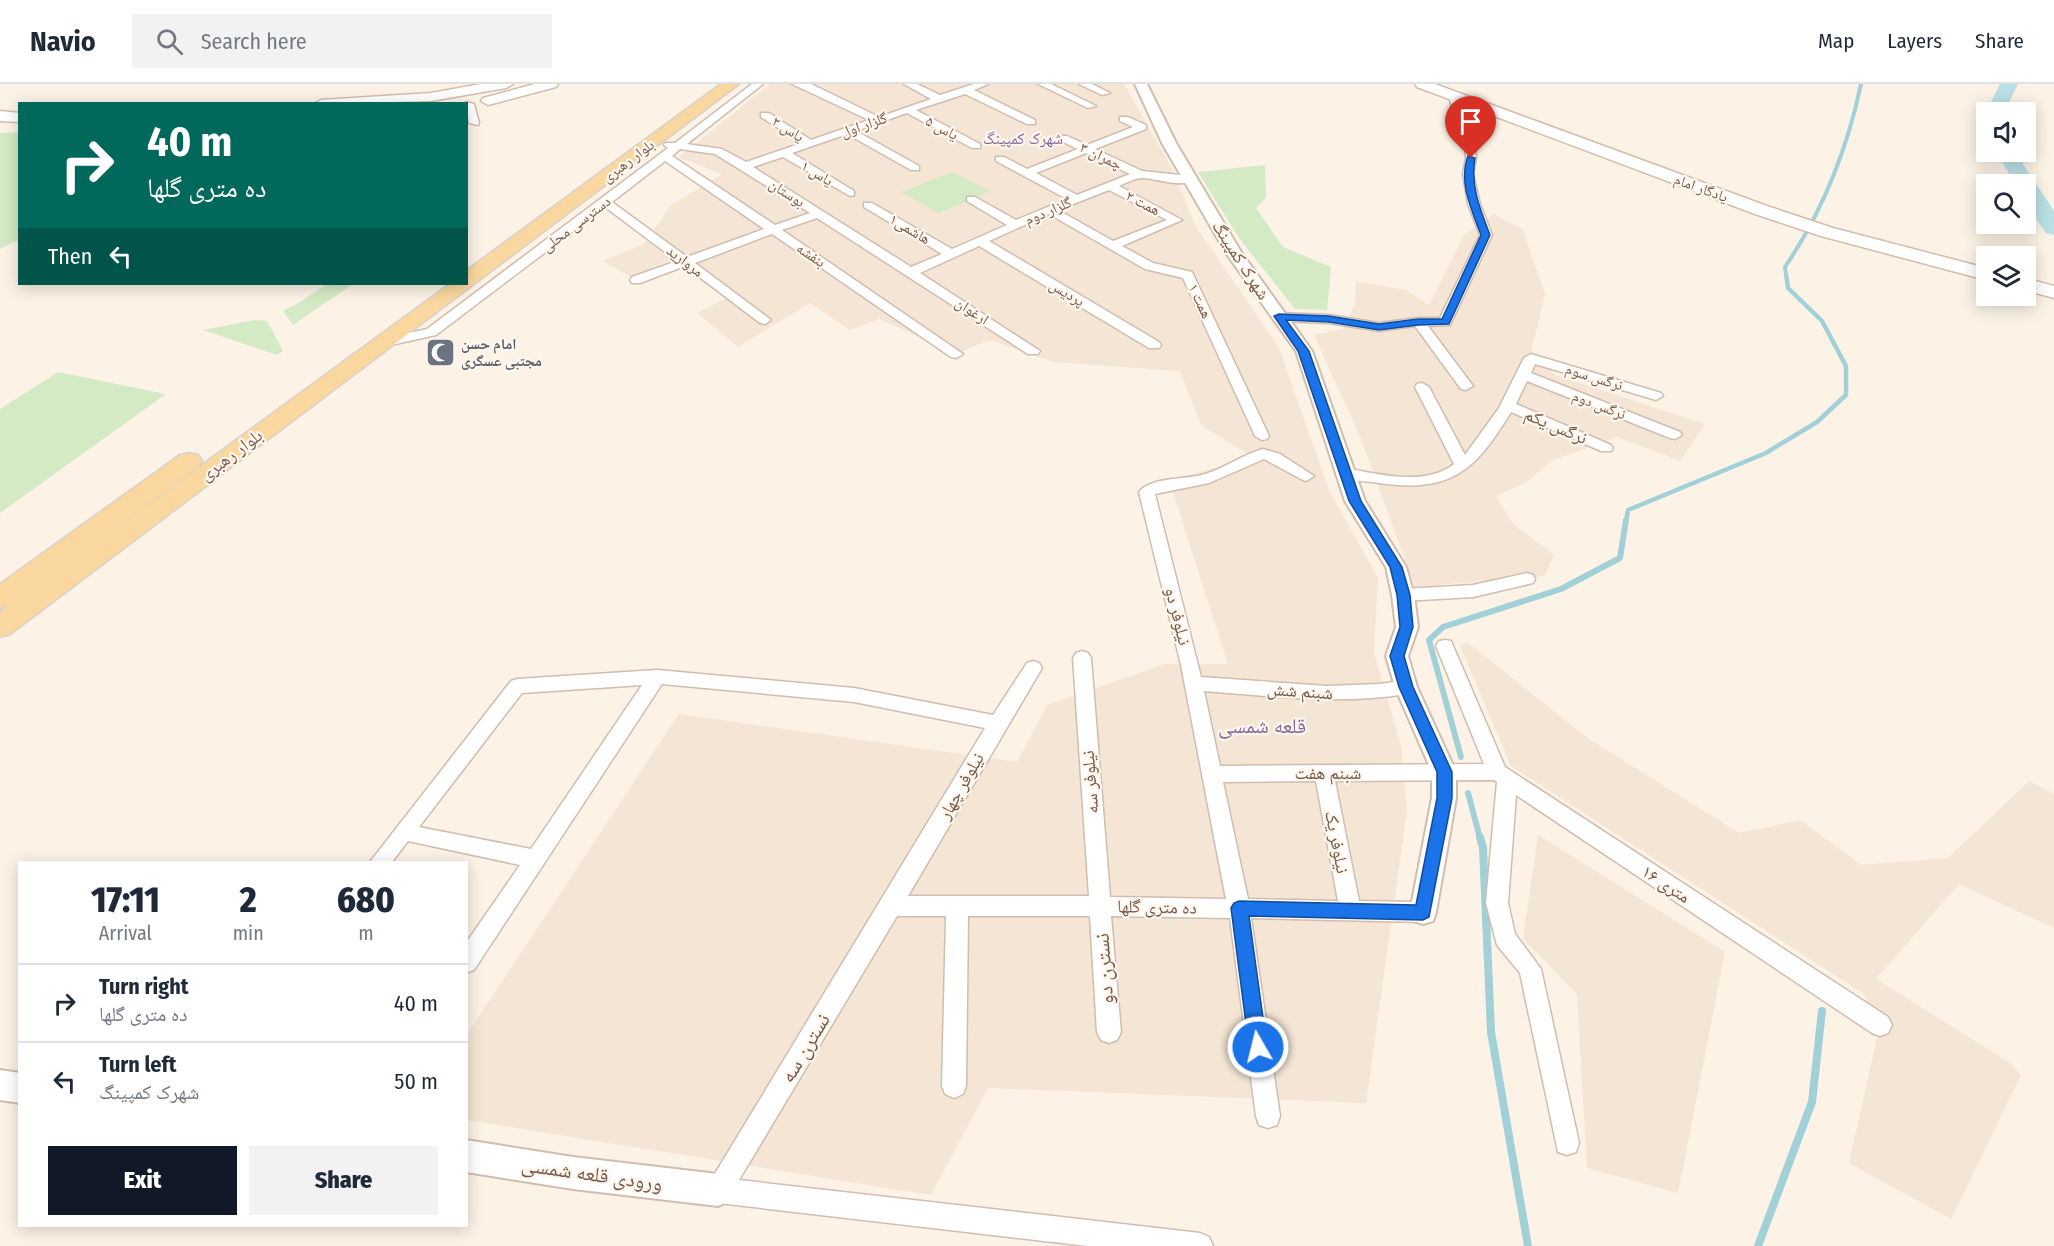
<!DOCTYPE html>
<meta charset="utf-8">
<style>
body{margin:0;font-family:"Fira Sans Condensed","Noto Naskh Arabic",sans-serif;background:#f2f2f3;color:#1f2937;height:100vh;display:flex;flex-direction:column;font-size:22px;white-space:nowrap}
*{box-sizing:border-box;margin:0}
p{font-size:20px;color:#747a83}
.icon{flex:none;width:33px;height:33px;fill:none;stroke:currentColor;stroke-width:2;stroke-linecap:round;stroke-linejoin:round}
.map{position:relative;flex:1;overflow:hidden}
.side{position:absolute;left:18px;top:777px;width:450px;height:366px;display:flex;flex-direction:column;background:#fff;border-radius:0px;box-shadow:0 3px 15px #0003}
.side>*{flex:none}
.hud{position:absolute;left:18px;top:18px;width:450px;height:183px;border-radius:0px;box-shadow:0 3px 15px #0003;background:#00695c;color:#fff;overflow:hidden}
.tools{position:absolute;left:1976px;top:18px;display:grid;gap:12px}
.tools a{display:grid;place-items:center;width:60px;height:60px;border-radius:0px;background:#fff;box-shadow:0 3px 15px #0003;font-size:30px}
.pin{position:absolute;display:grid;place-items:center;width:51px;height:51px;color:#fff;margin:-62px -26px;border-radius:50% 50% 50% 0;rotate:-45deg;box-shadow:0 0 6px #0007}
.pin .icon{rotate:45deg}
.me{position:absolute;width:66px;margin:-33px;rotate:352deg;stroke-linejoin:round;filter:drop-shadow(0 0 4px #0008)}
.turn{display:flex;align-items:center;gap:21px;height:126px;padding:0 30px;font-size:27px}
.turn .icon{width:78px;height:78px;stroke-width:2.5}
.turn b{display:block;font-size:42px;line-height:51px}
.then{display:flex;align-items:center;height:57px;padding:0 30px;background:#0003;gap:12px;font-size:22px}
.eta{display:flex;justify-content:space-evenly;align-items:center;height:102px;text-align:center}
.eta b{font-size:36px;font-weight:800;line-height:42px}
.cta{display:flex;gap:12px;margin-top:auto;padding:12px 30px}
.cta a{flex:1;height:69px;border-radius:0px;background:#111827;color:#fff;font-size:24px;font-weight:800;line-height:69px;text-align:center}
.cta a+a{background:#f2f2f3;color:#1f2937}
ul{padding:0;list-style:none}
li{display:flex;align-items:center;gap:18px;height:78px;padding:0 30px;border-top:2px solid #e0e1e3}
li div{flex:1}
li b{display:block;font-size:22px}
li em{font-style:normal}
header{display:flex;align-items:center;gap:36px;box-sizing:border-box;height:84px;padding:0 30px;background:#fff;border-bottom:2px solid #e0e1e3}
header strong{font-size:28px}
nav{display:flex;gap:33px;margin-inline-start:auto;font-size:21px}
.search{width:420px;height:54px;background:#f2f2f3;display:flex;align-items:center;gap:15px;box-sizing:border-box;padding:0 21px;border-radius:0px;color:#747a83;font-size:22px}
.map>svg:first-child{display:block}
</style>
<header>
<strong>Navio</strong>
<div class="search"><svg class="icon" aria-label="search" viewBox="0 0 24 24"><circle cx="10" cy="10" r="6"/><path d="M15 15l6 6"/></svg>Search here</div>
<nav><a>Map</a><a>Layers</a><a>Share</a></nav>
</header>
<div class="map">
<svg width="2054" height="1162" viewBox="0 0 2054 1162">
<rect width="100%" height="100%" fill="#fcf3e6"/>
<path fill="#f4e5d4" d="M 770,0 L 1124,0 L 1175,90 L 1195,141 L 1279,264 L 1329,406 L 1378,494 L 1374,568 L 1401,662 L 1407,726 L 1366,1019 L 988,1004 L 931,1111 L 467,1036 L 466,952 L 679,630 L 1017,678 L 1047,621 L 1165,580 L 1228,580 L 1169,396 L 1254,374 L 1201,341 L 1180,287 L 1054,278 L 989,256 L 956,270 L 880,235 L 850,246 L 810,219 L 738,263 L 697,229 L 727,214 L 669,177 L 631,193 L 603,177 L 644,160 L 670,122 L 722,90 L 679,73 Z
M 1494,130 L 1523,146 L 1545,210 L 1531,268 L 1555,291 L 1705,340 L 1680,377 L 1617,353 L 1551,377 L 1527,398 L 1496,412 L 1513,440 L 1554,471 L 1544,492 L 1415,503 L 1361,355 L 1314,251 L 1343,245 L 1355,220 L 1356,197 L 1406,206 L 1429,221 L 1464,151 Z
M 1467,558 L 1589,655 L 1739,749 L 1800,736 L 1861,781 L 1948,774 L 2029,697 L 2054,710 L 2054,844 L 1959,800 L 1876,895 L 2010,979 L 2021,991 L 1951,1135 L 1849,1079 L 1877,954 L 1864,910 L 1511,682 L 1460,562 Z
M 1538,751 L 1725,868 L 1678,1109 L 1587,1084 L 1577,910 L 1523,855 Z"/>
<path fill="#d4eac4" d="M 19,48 L 19,156 L 0,165 L 0,49 Z
M 1265,81 L 1266,114 L 1256,124 L 1283,163 L 1331,183 L 1327,226 L 1295,225 L 1239,154 L 1198,88 Z
M 952,88 L 990,107 L 939,129 L 901,108 Z
M 327,200 L 353,200 L 293,241 L 283,227 L 300,218 Z
M 255,236 L 267,237 L 283,267 L 277,271 L 203,246 Z
M 58,288 L 166,310 L 0,429 L 0,325 Z"/>
<g fill="none" stroke-linecap="round" stroke-linejoin="round">
<path stroke="#a1d0d8" stroke-width="4" d="M 1786,191 L 1785,183 C 1823,127 1847,66 1861,0"/>
<path stroke="#a1d0d8" stroke-width="4.5" d="M 1626,437 L 1628,426 L 1766,369 L 1817,338 L 1846,311 L 1846,282 L 1822,237 L 1788,204 L 1786,190"/>
<path stroke="#a1d0d8" stroke-width="6" d="M 1461,673 L 1429,556 L 1443,543 L 1561,505 L 1620,474 L 1626,436
M 1468,709 L 1480,754"/>
<path stroke="#a1d0d8" stroke-width="8" d="M 1480,753 L 1483,764 L 1491,948 L 1528,1162
M 1758,1162 L 1812,1018 L 1822,927"/>
<path fill="#bae0e6" fill-rule="evenodd" d="M 2000,0 L 2018,0 L 2009,18 L 2011,28 L 1992,28 L 1991,18 Z
M 2000,68 L 2020,68 L 2023,80 L 2054,127 L 2054,151 L 2046,149 C 2034,132 2025,122 2025,100 L 2016,100 L 2003,80 Z"/>
<defs>
<path id="minor" d="M 752,0 L 763,0 L 687,60 L 722,65 L 746,78 L 802,59 L 761,33 L 761,29 L 769,29 L 811,56 L 869,36 L 792,0 L 811,0 L 879,33 L 931,15 L 904,0 L 917,0 L 940,11 L 974,0 L 988,0 L 974,6 L 1035,36 L 1035,40 L 1027,40 L 965,10 L 916,26 L 980,60 L 980,64 L 972,64 L 907,29 L 856,47 L 919,82 L 919,86 L 911,86 L 847,50 L 792,69 L 854,107 L 854,111 L 850,112 L 783,73 L 753,83 L 911,183 L 942,170 L 864,123 L 864,119 L 872,119 L 952,165 L 1007,141 L 967,117 L 967,113 L 975,113 L 1016,136 L 1067,115 L 996,77 L 996,73 L 1004,73 L 1027,85 L 1078,65 L 1059,56 L 1059,52 L 1067,52 L 1087,61 L 1133,43 L 1120,37 L 1120,33 L 1128,33 L 1146,41 L 1146,45 L 1095,65 L 1142,87 L 1190,92 L 1195,95 C 1182,105 1157,94 1142,94 C 1135,94 1126,99 1119,102 L 1182,136 L 1122,162 L 1153,179 L 1192,188 L 1269,352 L 1267,355 L 1262,356 L 1255,352 L 1183,194 L 1145,185 L 1049,130 L 989,157 L 1159,258 L 1161,261 L 1159,264 L 1149,264 L 979,162 L 920,189 L 1040,267 L 1038,270 L 1028,270 L 817,134 L 782,146 L 963,270 L 956,274 L 951,273 L 772,150 L 695,179 L 771,236 L 765,240 L 760,239 L 685,182 L 640,199 L 632,199 L 630,196 L 632,193 L 677,177 L 605,123 L 436,251 L 382,263 L 377,262 L 375,259 L 377,256 L 427,245 L 668,64 L 664,61 L 665,59 L 675,59 ZM 680,65 L 715,70 L 810,129 L 775,141 L 672,72 ZM 1086,69 L 1130,90 L 1077,111 L 1036,89 ZM 665,77 L 764,145 L 687,173 L 612,118 ZM 1109,106 L 1167,136 L 1113,157 L 1058,126 Z
M 1038,0 L 1051,0 L 1096,22 L 1088,24 Z
M 1079,0 L 1092,0 L 1110,9 L 1102,11 Z
M 1451,11 L 1459,13 L 1475,62 L 1476,74 L 1473,90 L 1480,120 L 1492,151 L 1450,241 L 1428,242 L 1473,302 L 1466,306 L 1461,305 L 1415,242 L 1379,247 L 1329,239 L 1279,237 L 1273,233 L 1279,229 L 1329,231 L 1379,239 L 1418,234 L 1440,234 L 1480,151 L 1468,120 L 1463,90 L 1466,74 L 1465,62 L 1449,13 Z
M 466,18 L 474,20 L 479,39 L 478,41 L 469,39 Z
M 1531,270 L 1661,309 L 1663,312 L 1656,316 L 1535,280 L 1531,289 L 1680,348 L 1682,351 L 1675,355 L 1670,354 L 1527,297 L 1516,320 L 1611,361 L 1613,364 L 1611,367 L 1601,367 L 1511,328 C 1473,391 1448,410 1372,398 C 1362,397 1344,397 1337,389 L 1345,384 C 1378,390 1425,403 1454,380 L 1415,303 L 1417,300 L 1422,299 L 1429,303 L 1465,371 L 1499,324 L 1524,274 Z
M 1263,365 L 1280,370 L 1314,392 L 1306,397 L 1301,395 L 1264,375 L 1209,399 L 1155,410 L 1201,593 L 1327,602 L 1380,600 L 1406,596 L 1412,598 L 1415,603 L 1412,608 L 1406,610 C 1338,621 1272,612 1204,607 L 1220,682 L 1484,680 L 1436,562 L 1439,557 L 1445,556 L 1451,557 L 1505,683 L 1888,933 L 1892,941 L 1888,949 L 1880,952 L 1872,949 L 1516,711 L 1508,819 L 1515,850 L 1541,885 L 1579,1059 L 1576,1068 L 1567,1071 L 1558,1068 L 1520,889 L 1497,861 L 1486,819 L 1497,698 L 1494,696 L 1335,697 L 1359,817 L 1423,818 L 1431,821 L 1434,828 L 1431,835 L 1423,838 L 1251,834 L 1280,1032 L 1277,1041 L 1268,1044 L 1259,1041 L 1256,1032 L 1230,834 L 1111,832 L 1121,948 L 1117,956 L 1109,959 L 1101,956 L 1097,948 L 1090,832 L 968,832 L 966,1002 L 963,1010 L 954,1014 L 945,1010 L 942,1002 L 946,832 L 897,832 L 739,1096 L 1200,1149 L 1209,1153 L 1213,1162 L 1087,1162 L 718,1119 L 709,1115 L 705,1106 L 985,644 L 854,618 L 662,600 L 474,886 L 466,889 L 466,859 L 520,781 L 408,757 L 392,778 L 370,778 L 511,597 L 517,595 L 657,586 L 854,604 L 993,631 L 1027,579 L 1033,577 L 1039,579 L 1042,584 L 908,812 L 1089,812 L 1073,574 L 1076,569 L 1082,567 L 1088,569 L 1091,574 L 1110,813 L 1226,815 L 1181,581 L 1139,408 C 1150,394 1181,395 1197,392 C 1220,388 1240,371 1263,365 ZM 642,601 L 531,765 L 419,743 L 522,609 ZM 1316,697 L 1338,817 L 1248,815 L 1223,698 Z
M 1527,489 L 1533,491 L 1535,495 L 1533,499 L 1473,513 L 1403,517 L 1397,515 L 1395,511 L 1397,507 L 1403,505 L 1473,501 Z"/>
<path id="tertiary" d="M 1135,0 L 1147,0 L 1176,59 L 1241,168 L 1312,267 L 1365,417 L 1406,483 L 1414,511 L 1418,543 L 1408,572 L 1417,603 L 1456,688 L 1456,714 L 1436,828 L 1433,837 L 1423,840 L 1413,837 L 1410,828 L 1432,714 L 1432,688 L 1395,603 L 1386,572 L 1396,543 L 1392,511 L 1386,483 L 1345,417 L 1296,267 L 1226,169 L 1162,59 Z
M 0,986 L 20,989 L 20,1019 L 0,1016 Z
M 466,1056 L 573,1073 L 718,1090 L 729,1095 L 734,1106 L 729,1117 L 718,1122 L 573,1105 L 466,1088 Z"/>
<path id="secondary" d="M 481,0 L 513,0 L 506,4 L 431,17 L 314,20 L 321,16 L 431,9 Z
M 535,0 L 558,0 L 556,3 L 488,21 L 481,17 L 483,14 Z
M 1415,0 L 1435,0 L 1767,122 L 1833,144 L 1986,184 L 1986,196 L 1821,152 L 1755,130 L 1417,3 Z
M 0,27 L 20,29 L 20,38 L 0,37 Z
M 2025,194 L 2054,202 L 2054,214 L 2025,206 Z"/>
<path id="primary" d="M 721,0 L 739,0 L 10,550 L 0,553 L 0,528 L 9,521 L 0,524 L 0,500 L 180,371 L 189,369 L 198,371 L 202,377 L 198,383 L 46,495 L 450,200 L 466,200 L 466,187 Z"/>
</defs>
<use href="#minor" stroke="#d0bdaf" stroke-width="3"/>
<use href="#tertiary" stroke="#d0bdaf" stroke-width="4"/>
<use href="#secondary" stroke="#d3bdac" stroke-width="3"/>
<use href="#primary" stroke="#d9d1cd" stroke-width="3"/>
<use href="#minor" fill="#fff" fill-rule="evenodd"/>
<use href="#tertiary" fill="#fff" fill-rule="evenodd"/>
<use href="#secondary" fill="#fff" fill-rule="evenodd"/>
<use href="#primary" fill="#fad79f" fill-rule="evenodd"/>
</g>
<path fill="#1a73e8" stroke="#114b97" stroke-width="1.5" d="M 1468,72 L 1475,74 C 1470,101 1480,125 1490,151 L 1449,240 L 1418,241 L 1379,246 L 1329,238 L 1286,236 L 1309,267 L 1361,417 L 1402,483 L 1410,511 L 1413,543 L 1404,572 L 1413,603 L 1452,688 L 1452,714 L 1429,833 L 1423,836 L 1249,832 L 1267,963 L 1265,969 L 1258,972 L 1252,969 L 1249,963 L 1231,824 L 1234,819 L 1239,817 L 1416,821 L 1437,714 L 1437,688 L 1399,603 L 1390,572 L 1400,543 L 1397,511 L 1390,483 L 1349,417 L 1298,267 L 1274,232 L 1279,230 L 1329,232 L 1379,240 L 1418,235 L 1442,235 L 1481,151 C 1472,127 1458,98 1468,72 Z"/>
<defs>
<symbol id="mosque-square" viewBox="-11 -11 22 22"><rect x="-9" y="-9" width="18" height="18" rx="4" fill="#6b7280" stroke="#fff7ed"/><path d="M3.5-4.9A6 6 0 1 0 3.5 4.9A5 5 0 1 1 3.5-4.9Z" fill="#fff"/></symbol>
</defs>
<g fill-rule="evenodd">
<use href="#mosque-square" x="424" y="252" width="33" height="33"/>
</g>
<g text-anchor="middle" dominant-baseline="central" stroke-width="4.5" stroke-linejoin="round" paint-order="stroke">
<g font-size="15" fill="#76594b" stroke="#fff7ed">
<text transform="translate(864 41) rotate(-19)">گلزار اول</text>
<text transform="translate(942 44) rotate(28)">یاس ۵</text>
<text transform="translate(788 45) rotate(32)">یاس ۲</text>
<text transform="translate(1101 72) rotate(26)">چمران ۳</text>
<text transform="translate(628 77) rotate(-37)">بلوار رهبری</text>
<text transform="translate(817 89) rotate(31)">یاس ۱</text>
<text transform="translate(1701 104) rotate(20)">یادگار امام</text>
<text transform="translate(787 109) rotate(33)">بوستان</text>
<text transform="translate(1143 119) rotate(28)">همت ۲</text>
<text transform="translate(1048 127) rotate(-23)">گلزار دوم</text>
<text transform="translate(576 140) rotate(-37)">دسترسی محلی</text>
<text transform="translate(910 145) rotate(31)">هاشمی۱</text>
<text transform="translate(811 171) rotate(34)">بنفشه</text>
<text transform="translate(685 177) rotate(37)">مروارید</text>
<text transform="translate(1067 209) rotate(31)">پردیس</text>
<text transform="translate(1200 217) rotate(65)">همت ۱</text>
<text transform="translate(972 227) rotate(33)">ارغوان</text>
<text transform="translate(1594 293) rotate(17)">نرگس سوم</text>
<text transform="translate(1599 321) rotate(21)">نرگس دوم</text>
</g>
<g font-size="15" font-weight="bold" fill="#5b616d" stroke="#fff7ed" text-anchor="start">
<text x="461" y="260">امام حسن<tspan x="461" dy="17">مجتبی عسگری</tspan></text>
</g>
<g font-size="16" fill="#876699" stroke="#fff7ed">
<text x="1023" y="54">شهرک کمپینگ</text>
</g>
<g font-size="18" fill="#76594b" stroke="#fff7ed">
<text transform="translate(1241 176) rotate(57)">شهرک کمپینگ</text>
<text transform="translate(1556 342) rotate(23)">نرگس یکم</text>
<text transform="translate(231 371) rotate(-37)">بلوار رهبری</text>
<text transform="translate(1178 532) rotate(76)">نیلوفر دو</text>
<text transform="translate(1300 607) rotate(4)">شبنم شش</text>
<text x="1328" y="689">شبنم هفت</text>
<text transform="translate(1090 698) rotate(-94)">نیلوفر سه</text>
<text transform="translate(961 702) rotate(-60)">نیلوفر چهار</text>
<text transform="translate(1337 758) rotate(79)">نیلوفر یک</text>
<text transform="translate(1666 800) rotate(33)">۱۶ متری</text>
<text transform="translate(1157 823) rotate(1)">ده متری گلها</text>
</g>
<g font-size="21" fill="#876699" stroke="#fff7ed">
<text x="1262" y="642">قلعه شمسی</text>
</g>
<g font-size="21" fill="#76594b" stroke="#fff7ed">
<text transform="translate(1104 885) rotate(-94)">نسترن دو</text>
<text transform="translate(805 964) rotate(-59)">نسترن سه</text>
<text transform="translate(592 1090) rotate(8)">ورودی قلعه شمسی</text>
</g>
</g>
</svg>
<div class="tools">
<a><svg class="icon" aria-label="sound" viewBox="0 0 24 24"><path d="M4 9h4l5-4v14l-5-4H4zM17 9q2 3 0 6"/></svg></a>
<a><svg class="icon" aria-label="search" viewBox="0 0 24 24"><circle cx="10" cy="10" r="6"/><path d="M15 15l6 6"/></svg></a>
<a><svg class="icon" aria-label="layers" viewBox="0 0 24 24"><path d="M12 4l9 5-9 5-9-5zM3 14l9 5 9-5"/></svg></a>
</div>
<div class="pin" style="left:1471px;top:74px;background:#d93025"><svg class="icon" aria-label="arrive" viewBox="0 0 24 24"><path d="M6 21V4h12l-3 4 3 4H6"/></svg></div>
<svg class="me" style="left:1258px;top:963px" viewBox="-20 -20 40 40"><circle r="17" fill="#1a73e8" stroke="#fff" stroke-width="3"/><path d="M0-11L8 9 0 5-8 9z" fill="#fff"/></svg>
<div class="hud">
<div class="turn"><svg class="icon" aria-label="right" viewBox="0 0 24 24"><path d="M7 20v-9h11M14 6l5 5-5 5"/></svg><div><b>40 m</b>ده متری گلها</div></div>
<div class="then">Then<svg class="icon" aria-label="left" viewBox="0 0 24 24"><path d="M17 20v-9H6M10 6l-5 5 5 5"/></svg></div>
</div>
<section class="side">
<div class="eta">
<div><b>17:11</b><p>Arrival</p></div>
<div><b>2</b><p>min</p></div>
<div><b>680</b><p>m</p></div>
</div>
<ul>
<li><svg class="icon" aria-label="right" viewBox="0 0 24 24"><path d="M7 20v-9h11M14 6l5 5-5 5"/></svg><div><b>Turn right</b><p>ده متری گلها</p></div><em>40 m</em></li>
<li><svg class="icon" aria-label="left" viewBox="0 0 24 24"><path d="M17 20v-9H6M10 6l-5 5 5 5"/></svg><div><b>Turn left</b><p>شهرک کمپینگ</p></div><em>50 m</em></li>
</ul>
<div class="cta"><a>Exit</a><a>Share</a></div>
</section>
</div>
